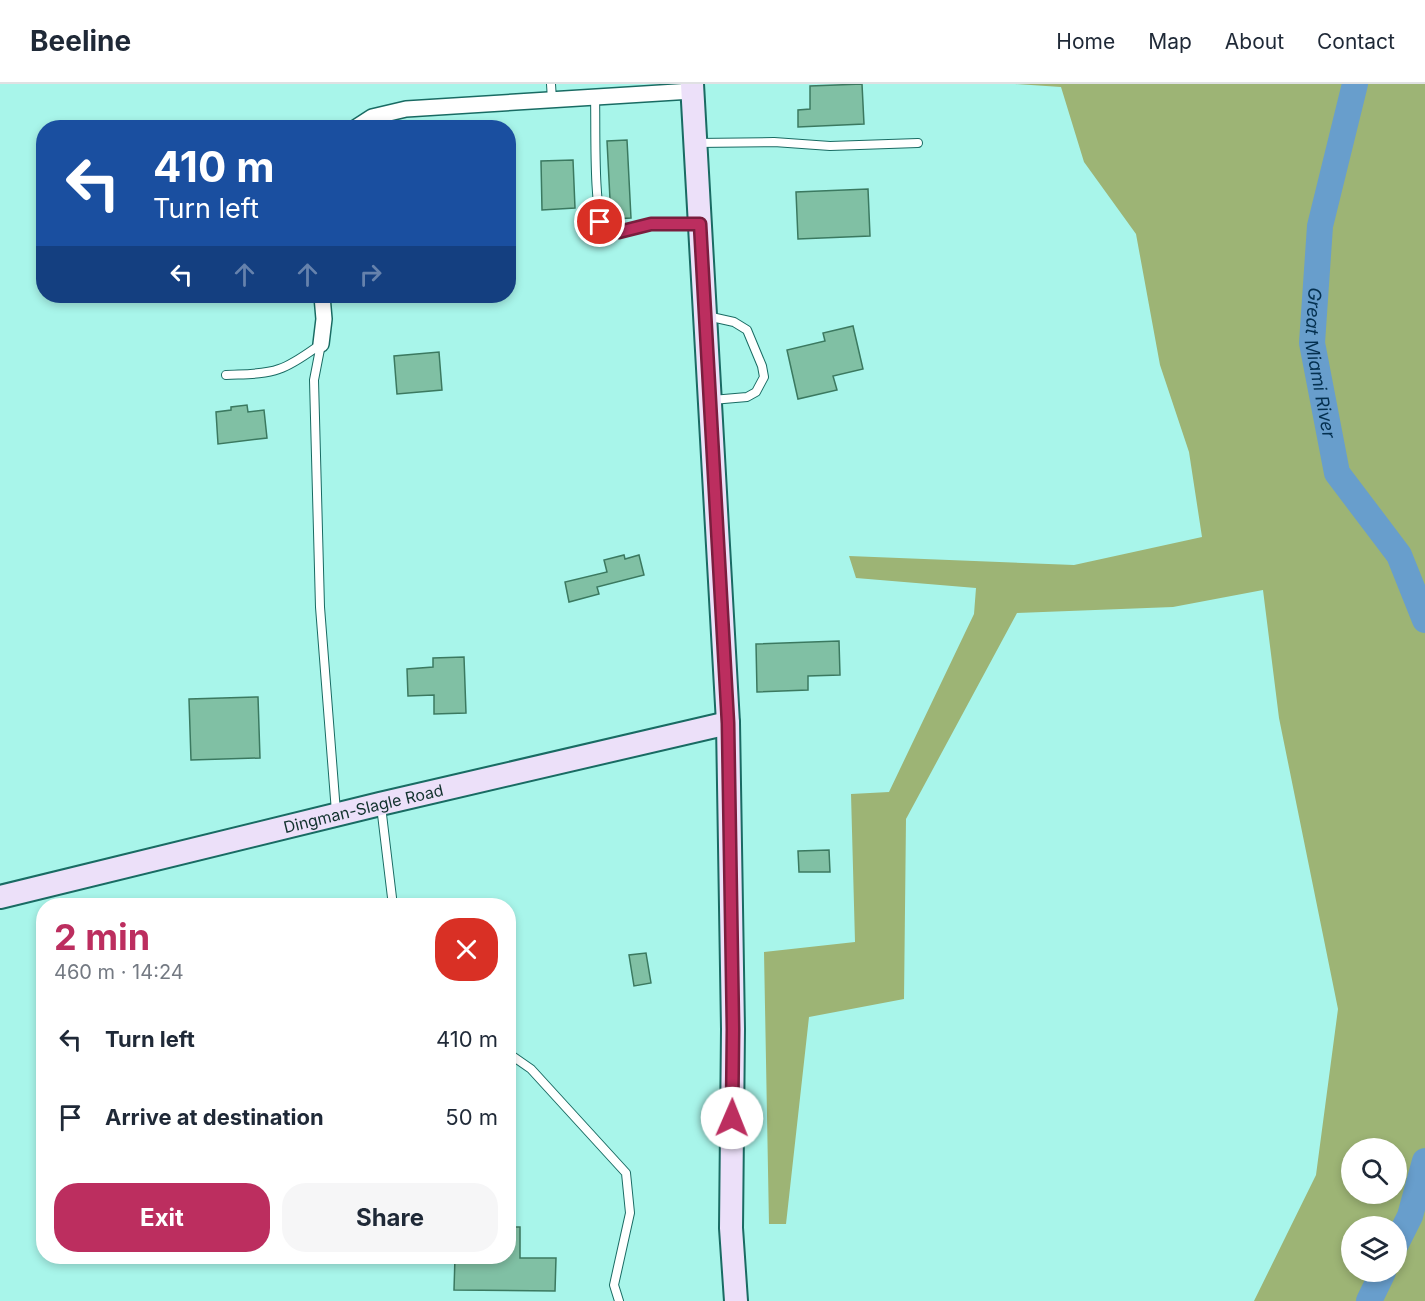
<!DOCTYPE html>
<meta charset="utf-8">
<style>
body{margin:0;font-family:Inter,sans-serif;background:#f6f6f7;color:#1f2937;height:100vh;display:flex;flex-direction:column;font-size:22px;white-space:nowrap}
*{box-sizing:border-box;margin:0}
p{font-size:20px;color:#747a83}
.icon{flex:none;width:33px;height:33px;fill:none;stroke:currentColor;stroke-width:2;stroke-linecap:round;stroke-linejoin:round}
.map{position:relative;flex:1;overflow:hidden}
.side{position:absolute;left:36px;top:814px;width:480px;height:366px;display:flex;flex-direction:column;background:#fff;border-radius:24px;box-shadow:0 3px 9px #0003}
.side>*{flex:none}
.hud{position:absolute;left:36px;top:36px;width:480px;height:183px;border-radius:24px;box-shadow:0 3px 9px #0003;background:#1a4fa0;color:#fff;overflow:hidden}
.tools{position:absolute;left:1341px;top:1054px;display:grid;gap:12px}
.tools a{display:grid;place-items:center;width:66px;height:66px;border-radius:50%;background:#fff;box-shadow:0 3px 9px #0003;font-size:30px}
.pin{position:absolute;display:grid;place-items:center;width:51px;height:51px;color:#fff;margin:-26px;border:3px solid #fff;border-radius:50%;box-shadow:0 2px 6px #0007}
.me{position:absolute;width:66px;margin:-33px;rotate:1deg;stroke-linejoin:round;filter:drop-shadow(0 0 4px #0008)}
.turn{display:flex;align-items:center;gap:21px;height:126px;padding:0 18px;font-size:27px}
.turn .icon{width:78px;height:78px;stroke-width:2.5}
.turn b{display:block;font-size:42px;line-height:51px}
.lanes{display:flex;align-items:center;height:57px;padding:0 18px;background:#0003;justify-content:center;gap:30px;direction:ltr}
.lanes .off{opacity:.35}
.round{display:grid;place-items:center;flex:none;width:63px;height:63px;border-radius:24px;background:#f6f6f7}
.summary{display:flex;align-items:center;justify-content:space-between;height:102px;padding:0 18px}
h1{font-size:36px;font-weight:700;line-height:45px;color:#bc2e5f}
.primary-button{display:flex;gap:12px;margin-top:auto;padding:12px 18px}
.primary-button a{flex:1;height:69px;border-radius:24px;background:#bc2e5f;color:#fff;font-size:24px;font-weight:700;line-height:69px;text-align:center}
.primary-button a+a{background:#f6f6f7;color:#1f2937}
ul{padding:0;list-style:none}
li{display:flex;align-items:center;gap:18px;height:78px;padding:0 18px}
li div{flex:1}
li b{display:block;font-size:22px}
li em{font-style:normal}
header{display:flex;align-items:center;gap:36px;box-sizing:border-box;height:84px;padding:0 30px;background:#fff;border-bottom:2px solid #e0e1e3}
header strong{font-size:28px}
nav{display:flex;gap:33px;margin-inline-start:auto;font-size:21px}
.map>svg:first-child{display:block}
</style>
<header>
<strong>Beeline</strong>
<nav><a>Home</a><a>Map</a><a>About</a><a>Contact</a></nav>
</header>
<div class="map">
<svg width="1425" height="1217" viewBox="0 0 1425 1217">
<rect width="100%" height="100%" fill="#a8f5ea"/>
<path fill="#9db475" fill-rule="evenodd" d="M 1015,0 L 1425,0 L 1425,1217 L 1254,1217 L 1316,1091 L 1338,925 L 1279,634 L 1263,506 L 1173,523 L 1017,529 L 906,735 L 904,915 L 809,933 L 786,1140 L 769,1140 L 764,868 L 855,858 L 851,710 L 889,708 L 974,530 L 976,504 L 856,494 L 849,472 L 1074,481 L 1202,453 L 1189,368 L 1160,281 L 1136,150 L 1084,78 L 1061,3 ZM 1352,1065 L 1396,1065 L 1396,1110 L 1352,1110 ZM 1352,1143 L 1396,1143 L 1396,1188 L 1352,1188 Z"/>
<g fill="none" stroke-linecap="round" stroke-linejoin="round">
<g stroke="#689ecc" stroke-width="26">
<path id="s1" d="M 1355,0 L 1320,142 L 1312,259 L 1337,389 L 1399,471 L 1425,536"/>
<path d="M 1396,1160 L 1410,1132 L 1425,1077"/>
<path d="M 1369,1217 L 1383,1188"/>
</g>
</g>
<path fill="#80c0a4" stroke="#3b7960" stroke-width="1.5" d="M 862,0 L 864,40 L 798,43 L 798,26 L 810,25 L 810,2 Z
M 627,56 L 631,134 L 611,135 L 607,57 Z
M 573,76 L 575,124 L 542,126 L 541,77 Z
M 868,105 L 870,152 L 798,155 L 796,108 Z
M 853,242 L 863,285 L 833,292 L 837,306 L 798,315 L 787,266 L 825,257 L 823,249 Z
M 439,268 L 442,306 L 397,310 L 394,272 Z
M 247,321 L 248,328 L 264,326 L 267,354 L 218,360 L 216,328 L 231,326 L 231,323 Z
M 624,471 L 625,475 L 639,471 L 644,491 L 597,503 L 599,510 L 569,518 L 565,498 L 607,488 L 604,476 Z
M 839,557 L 840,591 L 808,592 L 808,606 L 757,608 L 756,560 Z
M 464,573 L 466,629 L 434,630 L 434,611 L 408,612 L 407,585 L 433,583 L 433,574 Z
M 258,613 L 260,674 L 191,676 L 189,615 Z
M 829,766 L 830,788 L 799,788 L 798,767 Z
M 646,869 L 651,899 L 634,902 L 629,871 Z
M 508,1143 L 520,1143 L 520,1174 L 556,1174 L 555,1207 L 454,1206 L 455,1173 L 508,1173 Z"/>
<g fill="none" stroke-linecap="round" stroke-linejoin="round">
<defs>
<path id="lane" d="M 551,0 L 552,16
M 595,13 C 596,40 593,126 604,145 L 619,148 L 651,140 L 698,139
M 696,59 L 774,58 L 830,62 L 918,59
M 707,232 L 734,238 L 747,246 L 762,282 L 764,293 L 756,308 L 747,313 L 712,316
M 321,260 L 314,296 L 320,523 L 336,728
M 226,291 C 243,290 263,291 279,285 C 294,280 308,269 321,260
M 381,722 L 393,822
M 508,969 L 531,985 L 626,1089 L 630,1129 L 614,1201 L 619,1217"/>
<path id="street" d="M 355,44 L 372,33 L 406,25 L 692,7
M 321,260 L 324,235 L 322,212"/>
<g id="secondary">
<path d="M 692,0 L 728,639 L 733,945 L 731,1144 L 736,1217"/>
<path id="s2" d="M 0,813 L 380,720 L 728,639"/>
</g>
</defs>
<use href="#lane" stroke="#196b63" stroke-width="10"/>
<use href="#street" stroke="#196b63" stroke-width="18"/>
<use href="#secondary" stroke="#196b63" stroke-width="26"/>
<use href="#lane" stroke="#fff" stroke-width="8"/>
<use href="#street" stroke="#fff" stroke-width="15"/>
<use href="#secondary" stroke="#ece0f9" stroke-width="22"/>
</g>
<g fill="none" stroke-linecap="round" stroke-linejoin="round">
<defs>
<path id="route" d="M 600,138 L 604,145 L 619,148 L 651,140 L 700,140 L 728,639 L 733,945 L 732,1034"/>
</defs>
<use href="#route" stroke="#7a1e3e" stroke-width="15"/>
<use href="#route" stroke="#bc2e5f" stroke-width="10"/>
</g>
<g text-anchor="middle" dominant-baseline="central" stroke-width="6" stroke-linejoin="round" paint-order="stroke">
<g font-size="16" fill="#11312d" stroke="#a8f5ea">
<text stroke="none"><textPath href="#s2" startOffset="374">Dingman-Slagle Road</textPath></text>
</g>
<g font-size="18" font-style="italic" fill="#04304f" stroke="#a8f5ea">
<text stroke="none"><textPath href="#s1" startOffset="284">Great Miami River</textPath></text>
</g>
</g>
</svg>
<div class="tools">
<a><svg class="icon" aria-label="search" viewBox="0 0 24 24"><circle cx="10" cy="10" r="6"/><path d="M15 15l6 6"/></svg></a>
<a><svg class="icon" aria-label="layers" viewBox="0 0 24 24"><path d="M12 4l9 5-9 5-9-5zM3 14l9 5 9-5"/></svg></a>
</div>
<div class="pin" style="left:600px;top:138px;background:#d93025"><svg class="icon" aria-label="arrive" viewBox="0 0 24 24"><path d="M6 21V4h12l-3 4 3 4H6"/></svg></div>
<svg class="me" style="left:732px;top:1034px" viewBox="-20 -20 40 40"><circle r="19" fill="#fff"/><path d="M0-13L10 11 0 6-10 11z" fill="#bc2e5f"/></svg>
<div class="hud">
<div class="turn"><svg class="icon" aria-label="left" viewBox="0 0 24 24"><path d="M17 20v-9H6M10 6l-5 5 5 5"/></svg><div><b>410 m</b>Turn left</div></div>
<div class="lanes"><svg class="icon" aria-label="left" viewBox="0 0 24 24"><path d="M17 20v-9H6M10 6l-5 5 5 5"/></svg><svg class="icon off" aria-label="ahead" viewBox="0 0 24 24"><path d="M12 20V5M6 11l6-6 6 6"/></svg><svg class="icon off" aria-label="ahead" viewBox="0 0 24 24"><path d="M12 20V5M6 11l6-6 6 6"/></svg><svg class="icon off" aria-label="right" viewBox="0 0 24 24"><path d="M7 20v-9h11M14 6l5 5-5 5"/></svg></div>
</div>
<section class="side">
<div class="summary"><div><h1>2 min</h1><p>460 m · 14:24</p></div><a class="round" style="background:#d93025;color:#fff"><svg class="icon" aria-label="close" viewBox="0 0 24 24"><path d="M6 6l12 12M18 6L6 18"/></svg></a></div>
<ul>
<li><svg class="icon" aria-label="left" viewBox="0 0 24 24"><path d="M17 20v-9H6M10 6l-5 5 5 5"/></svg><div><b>Turn left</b></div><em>410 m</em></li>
<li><svg class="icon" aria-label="arrive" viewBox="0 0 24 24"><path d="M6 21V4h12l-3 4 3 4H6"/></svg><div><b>Arrive at destination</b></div><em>50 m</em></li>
</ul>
<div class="primary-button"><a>Exit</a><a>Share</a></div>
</section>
</div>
